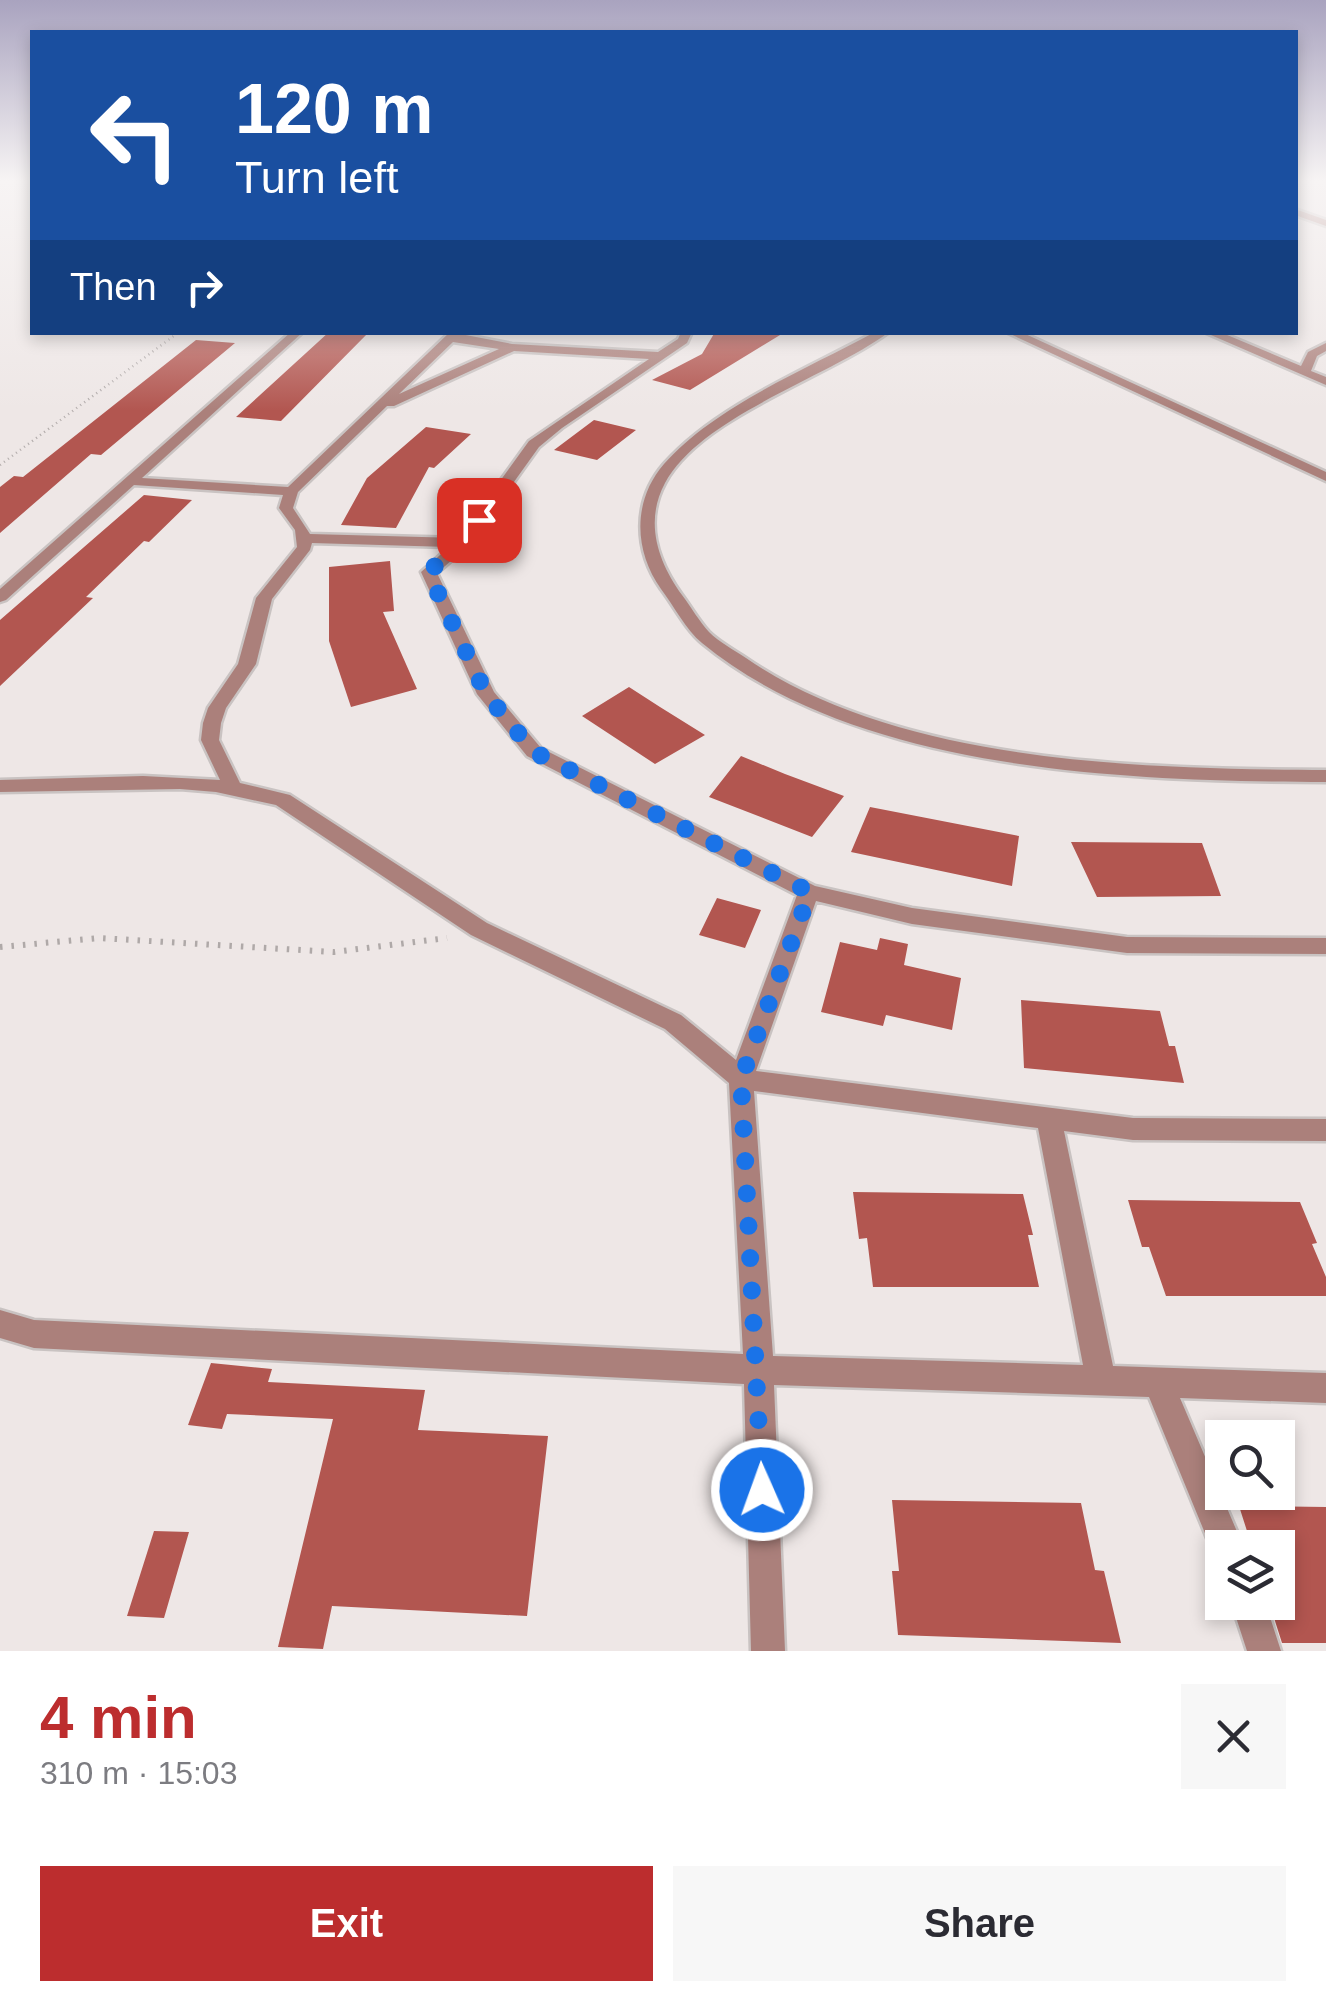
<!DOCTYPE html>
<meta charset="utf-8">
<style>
body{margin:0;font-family:Arial,sans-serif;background:#f7f7f7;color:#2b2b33;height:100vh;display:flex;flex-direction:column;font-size:38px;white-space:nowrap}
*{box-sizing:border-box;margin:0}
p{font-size:32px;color:#7c7c81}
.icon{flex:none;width:55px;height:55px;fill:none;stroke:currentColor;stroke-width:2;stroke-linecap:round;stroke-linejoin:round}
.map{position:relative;height:1651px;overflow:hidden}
.side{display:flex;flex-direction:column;background:#fff;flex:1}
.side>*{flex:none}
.banner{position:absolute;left:30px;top:30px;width:1268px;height:305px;border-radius:0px;box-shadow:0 5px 15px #0003;background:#1a4fa0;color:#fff;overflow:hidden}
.buttons{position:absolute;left:1205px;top:1420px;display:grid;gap:20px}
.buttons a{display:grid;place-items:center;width:90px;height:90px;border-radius:0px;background:#fff;box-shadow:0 5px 15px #0003;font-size:50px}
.pin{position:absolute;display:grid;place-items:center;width:85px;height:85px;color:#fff;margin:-42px;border-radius:20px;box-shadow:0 5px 15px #0006}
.me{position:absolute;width:110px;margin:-55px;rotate:358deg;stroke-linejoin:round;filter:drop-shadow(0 0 8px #0008)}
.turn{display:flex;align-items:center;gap:35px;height:210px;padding:0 40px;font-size:45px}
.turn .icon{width:130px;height:130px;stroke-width:2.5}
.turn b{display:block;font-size:70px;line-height:85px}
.then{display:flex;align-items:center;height:95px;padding:0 40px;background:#0003;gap:20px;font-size:38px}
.round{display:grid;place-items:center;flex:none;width:105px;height:105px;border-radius:0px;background:#f7f7f7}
.head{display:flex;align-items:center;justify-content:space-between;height:170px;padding:0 40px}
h1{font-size:60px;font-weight:800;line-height:75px;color:#bc2d2e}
.primary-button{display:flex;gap:20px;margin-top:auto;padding:20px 40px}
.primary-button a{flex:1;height:115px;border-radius:0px;background:#bc2d2e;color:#fff;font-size:40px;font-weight:800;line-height:115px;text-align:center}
.primary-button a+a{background:#f7f7f7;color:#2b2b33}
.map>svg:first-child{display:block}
</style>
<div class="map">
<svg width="1326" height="1651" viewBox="0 0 1326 1651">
<rect width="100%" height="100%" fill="#eee7e6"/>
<path fill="#b25650" d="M 329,332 L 369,332 L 281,421 L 236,417 Z
M 715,332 L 785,332 L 690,390 L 652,380 L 702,354 Z
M 196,340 L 235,343 L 101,455 L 91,454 L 0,533 L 0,487 L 14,476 L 23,477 Z
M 594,420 L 636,430 L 597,460 L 554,450 Z
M 426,427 L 471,434 L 434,468 L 429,467 L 396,528 L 341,525 L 367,478 Z
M 144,495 L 192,500 L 149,542 L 144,541 L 86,597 L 93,598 L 0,686 L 0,620 Z
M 390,561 L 394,611 L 383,612 L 417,689 L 351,707 L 329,641 L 329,567 Z
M 629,687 L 660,707 L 705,735 L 655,764 L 582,716 Z
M 741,756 L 785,774 L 844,796 L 812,837 L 709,797 Z
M 870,807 L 1019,836 L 1012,886 L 851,852 Z
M 1071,842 L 1202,843 L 1221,896 L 1097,897 Z
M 717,898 L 761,910 L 745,948 L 699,935 Z
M 880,938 L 908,944 L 904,965 L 961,978 L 952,1030 L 886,1015 L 883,1026 L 821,1012 L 840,942 L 877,950 Z
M 1021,1000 L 1160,1011 L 1169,1046 L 1175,1046 L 1184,1083 L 1024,1068 Z
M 853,1192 L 1023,1194 L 1033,1235 L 1028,1235 L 1039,1287 L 873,1287 L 867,1238 L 859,1239 Z
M 1128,1200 L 1300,1202 L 1317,1243 L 1312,1244 L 1326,1277 L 1326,1296 L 1166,1296 L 1149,1247 L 1142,1247 Z
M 211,1363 L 272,1369 L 268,1382 L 425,1390 L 418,1430 L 548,1436 L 527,1616 L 332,1606 L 323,1649 L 278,1647 L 333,1419 L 227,1414 L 222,1429 L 188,1425 Z
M 892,1500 L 1081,1503 L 1095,1570 L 1104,1571 L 1121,1643 L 898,1635 L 892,1571 L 899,1571 Z
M 1239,1506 L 1326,1507 L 1326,1643 L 1282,1643 L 1269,1602 L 1278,1602 L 1278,1548 L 1267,1548 L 1262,1530 L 1247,1531 Z
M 154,1531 L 189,1532 L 164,1618 L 127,1616 Z"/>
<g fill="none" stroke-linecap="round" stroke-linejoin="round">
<defs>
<path id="minor" d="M 1295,209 L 1326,220 L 1326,226 L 1295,215 Z
M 291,332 L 303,332 L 142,478 L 288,487 L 450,332 L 512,344 L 658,352 L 678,339 L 681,332 L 692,332 L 687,343 L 562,428 L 539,447 L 468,546 L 437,573 L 494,692 L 541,748 L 815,886 L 912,908 L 1127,937 L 1326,938 L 1326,954 L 1127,953 L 912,924 L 816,901 L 756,1071 L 1133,1118 L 1326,1119 L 1326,1141 L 1133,1140 L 1064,1131 L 1113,1366 L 1326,1373 L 1326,1403 L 1180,1398 L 1244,1548 L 1222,1548 L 1222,1562 L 1216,1560 L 1149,1397 L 774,1385 L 785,1651 L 751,1651 L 744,1384 L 34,1348 L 0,1338 L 0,1310 L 34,1320 L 743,1354 L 729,1083 L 665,1029 L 471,935 L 276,805 L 216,792 L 180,789 L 0,792 L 0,780 L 143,776 L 220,780 L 201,740 L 203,723 L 208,708 L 238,664 L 256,598 L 297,547 L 295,530 L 279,508 L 283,495 L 134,485 L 6,600 L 0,602 L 0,589 ZM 453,342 L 499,349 L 399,394 ZM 514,351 L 649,359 L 529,441 L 459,538 L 310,534 L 293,508 L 298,492 L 387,406 L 394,406 ZM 312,543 L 449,547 L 421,572 L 477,694 L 527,756 L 797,895 L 736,1060 L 681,1015 L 487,923 L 290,795 L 240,783 L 219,740 L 221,723 L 226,708 L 256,664 L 272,599 L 310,550 ZM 754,1091 L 1038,1128 L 1083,1365 L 773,1356 Z
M 875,332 L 889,332 C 829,377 701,416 665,483 C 644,522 658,562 682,595 C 691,607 699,621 709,632 C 719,642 734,650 746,658 C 900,764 1145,769 1326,770 L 1326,782 C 1130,781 860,773 702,643 C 686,630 674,606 661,589 C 634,551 632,501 664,464 C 715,406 807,369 875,332 Z
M 1006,332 L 1021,332 L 1326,472 L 1326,481 Z
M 1204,332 L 1220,332 L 1301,366 L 1308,352 L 1326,343 L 1326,351 L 1317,356 L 1311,371 L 1326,377 L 1326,385 Z
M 1231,1602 L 1265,1602 L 1281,1651 L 1247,1651 Z"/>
</defs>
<use href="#minor" stroke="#c9c3c2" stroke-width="5"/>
<path stroke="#afa9a8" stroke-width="2.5" stroke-dasharray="1 4" stroke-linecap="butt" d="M 0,465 L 179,332"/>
<path stroke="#afa9a8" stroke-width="6" stroke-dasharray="2.5 9" stroke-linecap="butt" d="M 0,947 L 99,938 L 334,952 L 447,938"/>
<use href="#minor" fill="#ab807b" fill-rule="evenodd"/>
</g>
<linearGradient id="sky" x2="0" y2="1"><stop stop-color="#a9a3bf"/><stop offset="0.44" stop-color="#f7f4f4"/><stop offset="1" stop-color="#f7f4f4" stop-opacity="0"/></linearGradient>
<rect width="1326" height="411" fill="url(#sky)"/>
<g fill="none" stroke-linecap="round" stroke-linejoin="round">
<path stroke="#1a73e8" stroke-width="18" stroke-dasharray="0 32.4" d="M 479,520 L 463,543 L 428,572 L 486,694 L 534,752 L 810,892 L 741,1079 L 762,1490"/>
</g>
</svg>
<div class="buttons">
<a><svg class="icon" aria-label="search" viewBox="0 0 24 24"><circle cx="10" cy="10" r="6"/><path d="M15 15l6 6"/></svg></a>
<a><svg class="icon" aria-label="layers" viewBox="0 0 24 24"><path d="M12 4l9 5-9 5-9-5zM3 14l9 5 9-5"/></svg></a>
</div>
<div class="pin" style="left:479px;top:520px;background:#d93025"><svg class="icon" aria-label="arrive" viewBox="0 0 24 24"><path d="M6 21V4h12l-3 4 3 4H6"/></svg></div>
<svg class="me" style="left:762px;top:1490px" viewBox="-20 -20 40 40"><circle r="17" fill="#1a73e8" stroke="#fff" stroke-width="3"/><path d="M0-11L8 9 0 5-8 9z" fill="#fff"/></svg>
<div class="banner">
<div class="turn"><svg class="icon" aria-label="left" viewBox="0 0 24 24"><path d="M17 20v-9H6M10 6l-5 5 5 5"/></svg><div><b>120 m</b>Turn left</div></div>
<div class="then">Then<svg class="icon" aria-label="right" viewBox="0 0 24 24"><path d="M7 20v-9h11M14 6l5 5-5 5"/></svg></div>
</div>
</div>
<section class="side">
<div class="head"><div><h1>4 min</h1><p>310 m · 15:03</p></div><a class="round"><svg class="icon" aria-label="close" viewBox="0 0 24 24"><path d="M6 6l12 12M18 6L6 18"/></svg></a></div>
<div class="primary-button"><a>Exit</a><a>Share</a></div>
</section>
